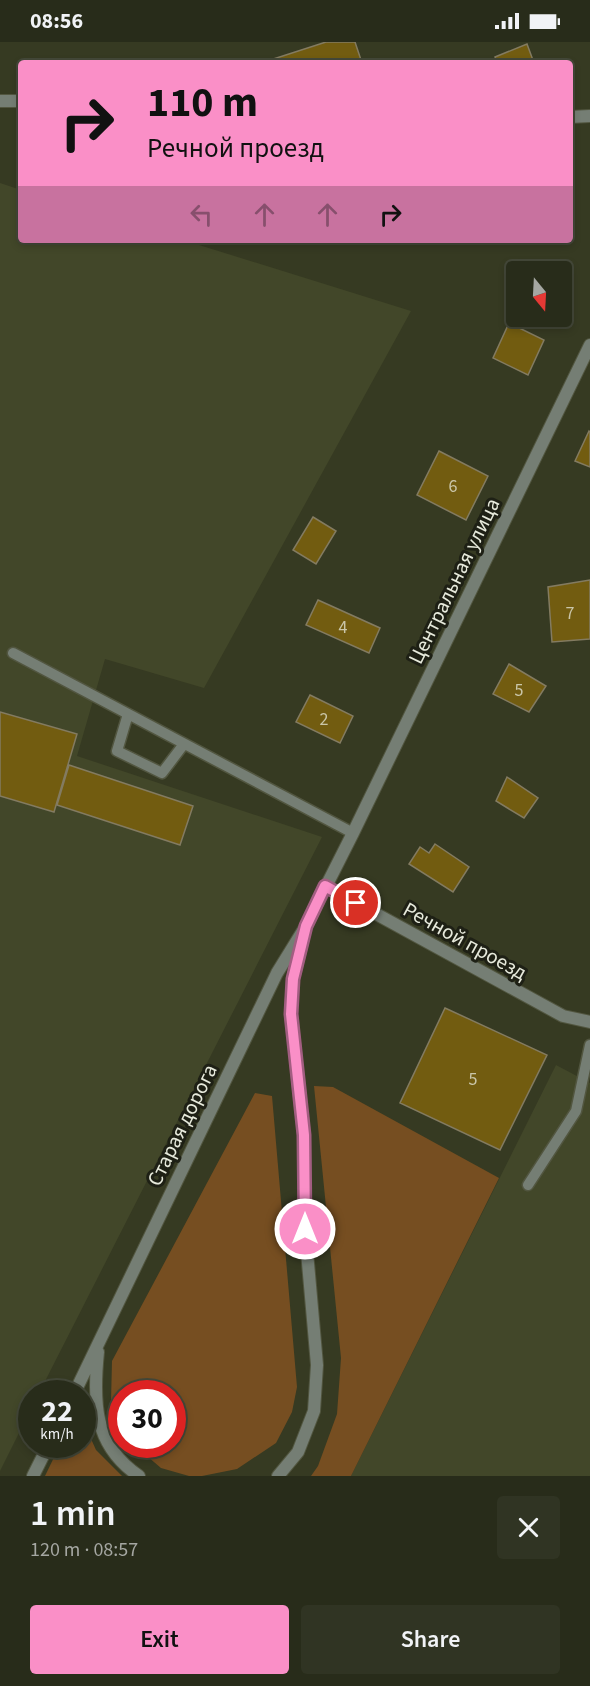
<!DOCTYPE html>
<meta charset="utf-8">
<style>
body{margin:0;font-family:"Source Sans 3",sans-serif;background:#303423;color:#f1f3f6;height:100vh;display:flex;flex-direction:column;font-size:22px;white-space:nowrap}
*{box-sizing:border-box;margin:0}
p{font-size:20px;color:#a5a7a2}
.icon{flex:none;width:33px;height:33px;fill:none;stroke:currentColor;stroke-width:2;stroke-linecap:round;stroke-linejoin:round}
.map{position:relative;height:1434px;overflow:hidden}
.drawer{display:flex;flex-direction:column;background:#282c1a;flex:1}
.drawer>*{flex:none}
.hud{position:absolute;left:18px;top:18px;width:555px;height:183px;border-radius:6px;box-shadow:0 3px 9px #0003,0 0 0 2px #444839;background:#fa8fc7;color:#111;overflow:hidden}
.needle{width:39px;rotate:162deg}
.fabs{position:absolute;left:506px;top:219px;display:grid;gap:12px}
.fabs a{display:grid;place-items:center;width:66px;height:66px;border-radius:6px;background:#282c1a;box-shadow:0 3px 9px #0003,0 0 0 2px #444839;font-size:30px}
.speed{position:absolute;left:18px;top:1338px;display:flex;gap:12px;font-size:30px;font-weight:700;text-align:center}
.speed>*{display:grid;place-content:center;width:78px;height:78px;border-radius:50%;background:#282c1a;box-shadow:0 3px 9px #0003,0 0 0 2px #444839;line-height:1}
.speed small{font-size:15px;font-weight:400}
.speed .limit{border:9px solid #d22;background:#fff;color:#111}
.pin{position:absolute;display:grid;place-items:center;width:51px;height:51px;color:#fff;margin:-26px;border:3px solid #fff;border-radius:50%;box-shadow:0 2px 6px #0007}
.me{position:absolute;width:66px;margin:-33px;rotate:0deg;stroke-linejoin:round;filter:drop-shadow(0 0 4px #0008)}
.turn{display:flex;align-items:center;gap:21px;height:126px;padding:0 30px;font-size:27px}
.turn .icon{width:78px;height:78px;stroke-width:2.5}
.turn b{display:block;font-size:42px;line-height:51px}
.lanes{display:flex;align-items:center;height:57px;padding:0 30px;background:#0003;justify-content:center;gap:30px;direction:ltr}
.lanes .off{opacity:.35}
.round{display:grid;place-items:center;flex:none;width:63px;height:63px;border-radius:6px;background:#303423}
.headline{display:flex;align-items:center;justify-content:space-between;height:102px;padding:0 30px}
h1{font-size:36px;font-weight:600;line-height:45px}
.primary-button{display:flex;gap:12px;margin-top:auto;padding:12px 30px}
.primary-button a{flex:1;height:69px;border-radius:6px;background:#fa8fc7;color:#111;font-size:24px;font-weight:600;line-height:69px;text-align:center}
.primary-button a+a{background:#303423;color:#f1f3f6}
.status{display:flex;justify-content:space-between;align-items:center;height:42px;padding:0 30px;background:#282c1a;direction:ltr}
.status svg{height:16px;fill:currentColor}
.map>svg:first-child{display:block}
</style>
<div class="status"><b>08:56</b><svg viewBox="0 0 49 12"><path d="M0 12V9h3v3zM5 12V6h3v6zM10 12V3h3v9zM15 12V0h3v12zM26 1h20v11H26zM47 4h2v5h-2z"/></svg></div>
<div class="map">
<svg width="590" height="1434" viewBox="0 0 590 1434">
<rect width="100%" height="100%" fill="#363a22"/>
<path fill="#424729" d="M 0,141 L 21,148 L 21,198 L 183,198 L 411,269 L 204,646 L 105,617 L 77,714 L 322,795 L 39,1351 L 32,1352 L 31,1367 L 0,1429 Z
M 556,1023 L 590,1041 L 590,1434 L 351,1434 Z"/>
<path fill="#764e21" d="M 314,1044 L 333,1045 L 499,1136 L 351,1434 L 311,1434 L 318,1424 L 337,1372 L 341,1316 Z
M 255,1051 L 272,1054 L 297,1345 L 292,1370 L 276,1401 L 237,1427 L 202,1434 L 189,1434 L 161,1426 L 134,1403 L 172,1402 L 172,1352 L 122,1352 L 121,1383 L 111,1360 L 112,1319 Z
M 84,1355 L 83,1379 L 96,1408 L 122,1434 L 45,1434 L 60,1403 L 82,1402 L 82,1359 Z"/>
<path fill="#725c10" stroke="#837b61" stroke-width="1.5" d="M 326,0 L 355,0 L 362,21 L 261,21 Z
M 527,2 L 534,21 L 497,21 L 495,15 Z
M 538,219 L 554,230 L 532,230 Z
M 561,234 L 571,240 L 561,255 Z
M 509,281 L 544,298 L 528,333 L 493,316 Z
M 589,389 L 590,390 L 590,425 L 575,419 Z
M 439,409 L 488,434 L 466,478 L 417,453 Z
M 313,475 L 336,489 L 316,522 L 293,508 Z
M 590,538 L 590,597 L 552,600 L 548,545 Z
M 318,558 L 380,586 L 369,611 L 306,583 Z
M 509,622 L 546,644 L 529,670 L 493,652 Z
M 310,653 L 353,674 L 340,701 L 296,680 Z
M 0,670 L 77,692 L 54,770 L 0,754 Z
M 69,723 L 193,764 L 180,803 L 57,763 Z
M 507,735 L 538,756 L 524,776 L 496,759 Z
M 435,802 L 469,825 L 453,850 L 409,822 L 420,805 L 429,811 Z
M 445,966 L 547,1013 L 500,1108 L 400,1061 Z"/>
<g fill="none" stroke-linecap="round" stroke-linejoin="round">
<defs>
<path id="service" d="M 13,611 L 353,791
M 128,672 L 117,709 L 162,731 L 184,702
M 528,1143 L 576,1069 L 590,1003"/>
<path id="minor" d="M 0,59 L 21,59
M 570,75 L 590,74
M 325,844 L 563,974 L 590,980
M 98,1310 C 93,1359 93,1403 139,1434
M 74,1352 L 277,931 L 306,884 L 353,791 L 590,303
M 33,1434 L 49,1402
M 278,1434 L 298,1410 L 314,1369 L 317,1323 L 305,1187 L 304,1093 L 291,972 L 293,937 L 303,897"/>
</defs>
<use href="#service" stroke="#525640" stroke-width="13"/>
<use href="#minor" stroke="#525640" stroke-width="14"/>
<use href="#service" stroke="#757e74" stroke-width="10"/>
<use href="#minor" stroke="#757e74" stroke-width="12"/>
</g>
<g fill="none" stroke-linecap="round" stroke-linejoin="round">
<defs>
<path id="route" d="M 305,1187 L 304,1093 L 291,972 L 293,937 L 306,884 L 325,844 L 356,861"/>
</defs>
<use href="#route" stroke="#a25d81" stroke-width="15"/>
<use href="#route" stroke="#fa8fc7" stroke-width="10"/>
</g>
<g text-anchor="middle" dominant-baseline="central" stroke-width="6" stroke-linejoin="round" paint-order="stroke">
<g font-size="18" fill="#cac6a9">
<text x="453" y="444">6</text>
<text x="570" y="571">7</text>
<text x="343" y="585">4</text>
<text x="519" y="648">5</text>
<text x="324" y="677">2</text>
<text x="473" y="1037">5</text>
</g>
<g font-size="21" fill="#e7eadc" stroke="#1e2015">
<text transform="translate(454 539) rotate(-64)">Центральная улица</text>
<text transform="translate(465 899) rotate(29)">Речной проезд</text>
<text transform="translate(182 1083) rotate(-64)">Старая дорога</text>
</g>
</g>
</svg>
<div class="fabs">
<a><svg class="needle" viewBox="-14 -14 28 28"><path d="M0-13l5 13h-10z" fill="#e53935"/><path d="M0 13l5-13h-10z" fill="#a5a7a2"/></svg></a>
</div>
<div class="speed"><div>22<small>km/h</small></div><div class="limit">30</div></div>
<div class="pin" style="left:356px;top:861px;background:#d93025"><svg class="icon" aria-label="arrive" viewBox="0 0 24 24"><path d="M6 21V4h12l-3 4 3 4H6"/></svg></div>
<svg class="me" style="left:305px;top:1187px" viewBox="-20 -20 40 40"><circle r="17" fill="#fa8fc7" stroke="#fff" stroke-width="3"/><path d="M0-11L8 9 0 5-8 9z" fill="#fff"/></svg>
<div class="hud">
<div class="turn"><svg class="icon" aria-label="right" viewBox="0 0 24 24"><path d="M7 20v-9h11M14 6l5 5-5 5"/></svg><div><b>110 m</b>Речной проезд</div></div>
<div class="lanes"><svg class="icon off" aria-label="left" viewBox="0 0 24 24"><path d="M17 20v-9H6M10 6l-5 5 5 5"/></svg><svg class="icon off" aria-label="ahead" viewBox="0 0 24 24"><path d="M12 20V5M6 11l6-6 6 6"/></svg><svg class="icon off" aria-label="ahead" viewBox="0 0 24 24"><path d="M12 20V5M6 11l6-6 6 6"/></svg><svg class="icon" aria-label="right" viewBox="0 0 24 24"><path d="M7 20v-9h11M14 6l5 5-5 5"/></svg></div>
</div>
</div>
<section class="drawer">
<div class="headline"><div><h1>1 min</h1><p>120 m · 08:57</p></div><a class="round"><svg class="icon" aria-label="close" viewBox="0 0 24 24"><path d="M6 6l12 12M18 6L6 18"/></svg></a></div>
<div class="primary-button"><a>Exit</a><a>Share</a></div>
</section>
